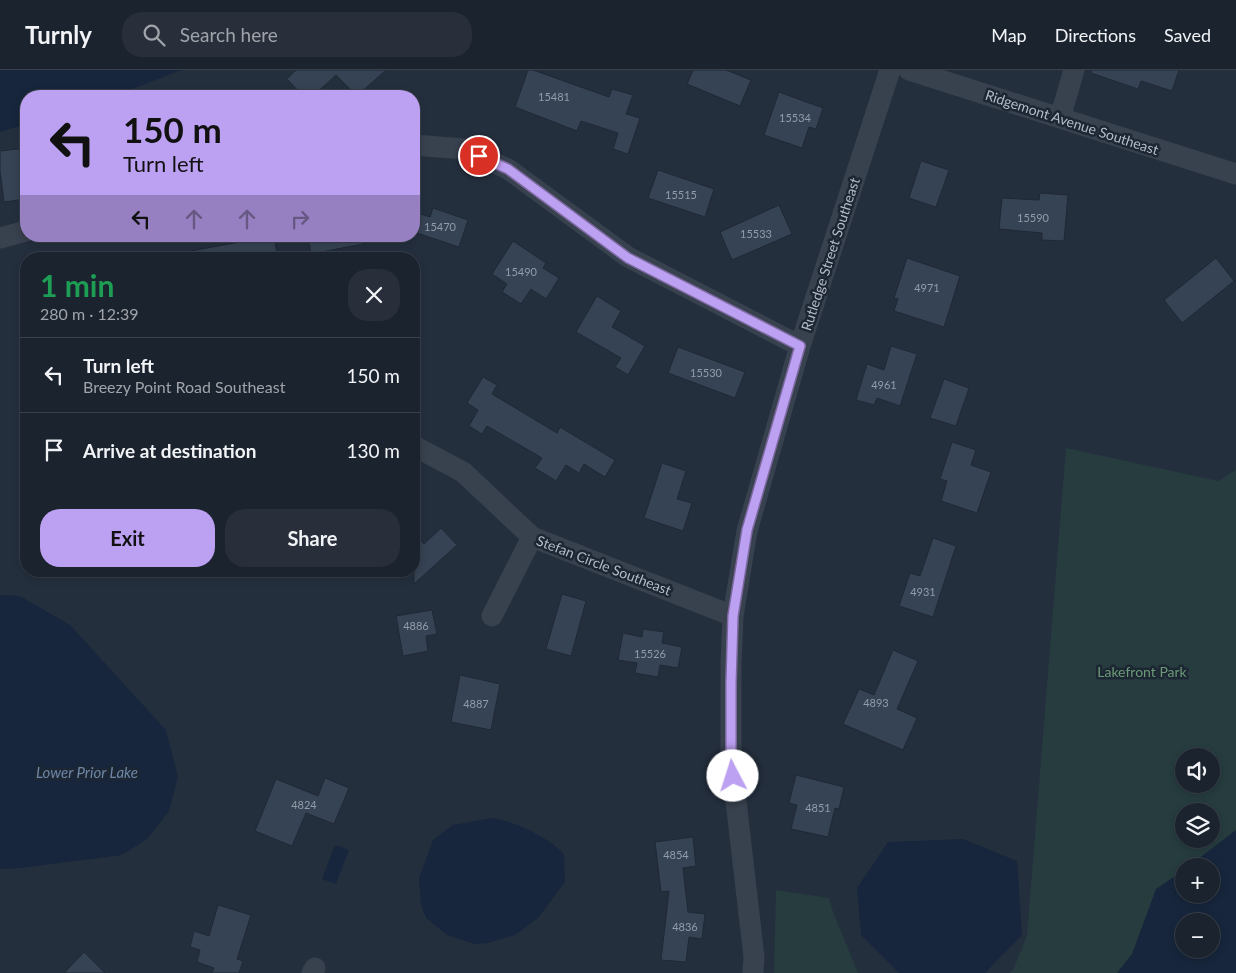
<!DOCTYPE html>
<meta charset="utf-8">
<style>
body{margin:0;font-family:Lato,sans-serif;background:#282f3a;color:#f1f3f6;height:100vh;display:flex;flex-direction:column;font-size:19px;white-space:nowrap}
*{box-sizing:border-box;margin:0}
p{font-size:16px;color:#a0a4aa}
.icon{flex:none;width:28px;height:28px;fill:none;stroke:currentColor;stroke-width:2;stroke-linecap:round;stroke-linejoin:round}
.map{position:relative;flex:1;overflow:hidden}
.drawer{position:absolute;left:20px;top:182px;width:400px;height:325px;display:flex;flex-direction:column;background:#1b232e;border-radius:20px;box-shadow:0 2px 8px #0003,0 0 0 1px #39404a}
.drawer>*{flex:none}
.guide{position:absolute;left:20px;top:20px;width:400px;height:152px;border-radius:20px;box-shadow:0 2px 8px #0003,0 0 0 1px #39404a;background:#bca0f2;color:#111;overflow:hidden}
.fabs{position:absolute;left:1175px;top:678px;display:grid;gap:10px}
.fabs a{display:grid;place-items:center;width:45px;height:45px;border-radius:50%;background:#1b232e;box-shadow:0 2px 8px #0003,0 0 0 1px #39404a;font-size:25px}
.pin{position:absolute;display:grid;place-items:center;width:42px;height:42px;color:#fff;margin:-21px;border:2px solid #fff;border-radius:50%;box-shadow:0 1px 5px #0007}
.me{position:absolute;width:55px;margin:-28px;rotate:355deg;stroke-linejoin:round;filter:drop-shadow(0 0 4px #0008)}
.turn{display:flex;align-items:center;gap:18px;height:105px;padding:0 20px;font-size:22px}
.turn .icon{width:65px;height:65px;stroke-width:2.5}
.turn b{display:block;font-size:35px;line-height:42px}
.lanes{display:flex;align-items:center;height:48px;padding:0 20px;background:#0003;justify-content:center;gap:25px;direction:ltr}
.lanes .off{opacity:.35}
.round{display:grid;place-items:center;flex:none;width:52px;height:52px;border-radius:20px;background:#282f3a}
.overview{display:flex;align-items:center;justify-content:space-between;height:85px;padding:0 20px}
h1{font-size:30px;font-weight:700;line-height:38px;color:#1e9e55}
.action{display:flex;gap:10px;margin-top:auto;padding:10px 20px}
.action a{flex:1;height:58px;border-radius:20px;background:#bca0f2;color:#111;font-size:20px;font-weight:700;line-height:58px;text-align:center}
.action a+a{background:#282f3a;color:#f1f3f6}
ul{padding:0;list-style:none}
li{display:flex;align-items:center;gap:15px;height:75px;padding:0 20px;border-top:1px solid #39404a}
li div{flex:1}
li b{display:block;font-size:19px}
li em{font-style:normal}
header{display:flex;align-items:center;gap:30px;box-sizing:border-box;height:70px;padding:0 25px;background:#1b232e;border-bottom:1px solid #39404a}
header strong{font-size:24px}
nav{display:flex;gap:28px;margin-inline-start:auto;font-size:18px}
.search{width:350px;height:45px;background:#282f3a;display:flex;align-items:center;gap:12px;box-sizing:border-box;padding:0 18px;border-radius:20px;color:#a0a4aa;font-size:19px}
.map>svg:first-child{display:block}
</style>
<header>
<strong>Turnly</strong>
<div class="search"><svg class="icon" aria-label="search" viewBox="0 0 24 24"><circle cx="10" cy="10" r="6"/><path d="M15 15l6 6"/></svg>Search here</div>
<nav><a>Map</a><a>Directions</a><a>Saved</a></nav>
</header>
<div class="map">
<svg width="1236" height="903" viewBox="0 0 1236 903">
<rect width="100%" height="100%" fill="#242f3e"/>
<path fill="#263c3f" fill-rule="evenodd" d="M 1066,378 L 1218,411 L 1236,400 L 1236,903 L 1009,903 L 1013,900 L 1027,866 ZM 1184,686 L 1211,686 L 1211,714 L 1184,714 ZM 1184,741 L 1211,741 L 1211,769 L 1184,769 ZM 1184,796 L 1211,796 L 1211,824 L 1184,824 ZM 1184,851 L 1211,851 L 1211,879 L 1184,879 Z
M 776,820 L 829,828 L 833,842 L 858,903 L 774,903 Z"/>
<path fill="#17263c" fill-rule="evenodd" d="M 0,0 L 181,0 L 115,26 L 26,26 L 26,54 L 0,62 Z
M 0,525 L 20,526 L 70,555 L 166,660 L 178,707 L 169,741 L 147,769 L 122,785 L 21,798 L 0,799 Z
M 492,748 C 515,751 548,767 564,784 L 565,812 L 539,847 L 515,865 L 488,873 L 474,874 L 447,865 L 426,848 L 421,835 L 419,808 L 433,770 L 453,755 Z
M 1236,760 L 1236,903 L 1117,903 L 1132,884 L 1156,819 L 1184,800 L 1184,824 L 1211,824 L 1211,796 L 1189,796 ZM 1211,851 L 1211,879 L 1184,879 L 1184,851 Z
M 963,769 L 1017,791 L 1022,865 L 985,903 L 899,903 L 861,865 L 857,818 L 888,772 Z
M 335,775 L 349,780 L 336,814 L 322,809 Z"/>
<path fill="#364354" stroke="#1f2835" d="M 296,0 L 386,0 L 357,26 L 336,5 L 313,26 L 303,26 L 287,9 Z
M 528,0 L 533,0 L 609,27 L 612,19 L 633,25 L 626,44 L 640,48 L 628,84 L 613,79 L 618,63 L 581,51 L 577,61 L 515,37 Z
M 693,0 L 726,0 L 751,10 L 740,36 L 687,14 Z
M 1091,0 L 1179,0 L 1172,21 L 1141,11 L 1138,19 L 1091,3 Z
M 779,22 L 823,38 L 816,59 L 809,57 L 802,78 L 764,65 Z
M 26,78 L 26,129 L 4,132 L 0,101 L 0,81 Z
M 921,91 L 949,100 L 936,137 L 909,128 Z
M 658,100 L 714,119 L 705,147 L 648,128 Z
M 1040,123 L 1068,125 L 1064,171 L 1042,170 L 1042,163 L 999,159 L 1002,128 L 1039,130 Z
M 779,135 L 792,164 L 732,190 L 720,162 Z
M 433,138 L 468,150 L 459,177 L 414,162 L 414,142 L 430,147 Z
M 244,166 L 274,166 L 278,189 L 192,189 L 191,181 L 245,171 Z
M 308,166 L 362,166 L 363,174 L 311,184 Z
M 513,171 L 546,193 L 543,198 L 559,208 L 546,229 L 531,219 L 521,234 L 502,222 L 507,214 L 492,204 Z
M 907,188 L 960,206 L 944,257 L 894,241 L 898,229 L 894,228 Z
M 1216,188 L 1234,211 L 1182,253 L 1164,230 Z
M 597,226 L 621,241 L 612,257 L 645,276 L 628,305 L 615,297 L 621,288 L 576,262 Z
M 891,276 L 917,284 L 900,336 L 877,328 L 874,335 L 856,330 L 867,294 L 884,300 Z
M 678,277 L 745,302 L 735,328 L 668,303 Z
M 483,307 L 497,315 L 492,324 L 557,363 L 560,357 L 615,390 L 605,407 L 584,394 L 579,403 L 566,395 L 556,411 L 535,398 L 542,388 L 487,356 L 482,364 L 469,356 L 478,340 L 467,333 Z
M 944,309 L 969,318 L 956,356 L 930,348 Z
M 952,372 L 976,380 L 971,395 L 991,402 L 977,443 L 941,431 L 947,411 L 940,409 Z
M 662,393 L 686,401 L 677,429 L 692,433 L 683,461 L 644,448 Z
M 441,458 L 457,475 L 414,514 L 414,463 L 424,474 Z
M 933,468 L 956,476 L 933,547 L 899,536 L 910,503 L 920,506 Z
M 562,524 L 586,531 L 571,586 L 546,579 Z
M 432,540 L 437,564 L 426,566 L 428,581 L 403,586 L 396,546 Z
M 643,559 L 664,562 L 662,573 L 682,577 L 678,598 L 660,595 L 658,607 L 635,603 L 637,593 L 618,590 L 623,563 L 642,567 Z
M 893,580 L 918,591 L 897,639 L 917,648 L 903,680 L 843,654 L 859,619 L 874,625 Z
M 460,605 L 500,614 L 491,660 L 451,652 Z
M 796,705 L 844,717 L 839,739 L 835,738 L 828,767 L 791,759 L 797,735 L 789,733 Z
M 325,708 L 349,718 L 334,754 L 306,743 L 292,776 L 255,761 L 276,709 L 318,726 Z
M 693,767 L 696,796 L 683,798 L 688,842 L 705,844 L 702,869 L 689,867 L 686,892 L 661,890 L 669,821 L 661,822 L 655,772 Z
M 218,835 L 251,845 L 237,889 L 243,891 L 239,903 L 212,903 L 214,898 L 197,892 L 200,880 L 190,877 L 194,861 L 209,866 Z
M 84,882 L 105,903 L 64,903 Z"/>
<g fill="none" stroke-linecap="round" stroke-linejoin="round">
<path stroke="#38414e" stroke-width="21" d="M 909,0 L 1236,104
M 1060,48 L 1074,0
M 414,75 L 464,79 L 508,99 L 628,187 L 800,276
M 0,168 L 26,161
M 414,376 L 463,402 L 532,467 L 733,546
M 492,546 L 532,467
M 312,903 L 315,898
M 753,903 L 754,887 L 731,688 L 731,594 L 733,546 L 747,461 L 800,276 L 890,0"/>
</g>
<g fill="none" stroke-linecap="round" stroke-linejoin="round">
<defs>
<path id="route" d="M 479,86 L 508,99 L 628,188 L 800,276 L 747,460 L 733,546 L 731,613 L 731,688 L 733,706"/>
</defs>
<use href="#route" stroke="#7a689d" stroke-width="12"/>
<use href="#route" stroke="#bca0f2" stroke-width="9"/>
</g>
<g text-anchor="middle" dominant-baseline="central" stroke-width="5" stroke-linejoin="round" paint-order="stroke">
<g font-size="11" fill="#929caa">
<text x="554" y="26">15481</text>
<text x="795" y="47">15534</text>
<text x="681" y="124">15515</text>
<text x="1033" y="147">15590</text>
<text x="440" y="156">15470</text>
<text x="756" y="163">15533</text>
<text x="521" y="201">15490</text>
<text x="927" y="217">4971</text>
<text x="706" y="302">15530</text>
<text x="884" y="314">4961</text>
<text x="923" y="521">4931</text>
<text x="416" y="555">4886</text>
<text x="650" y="583">15526</text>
<text x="876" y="632">4893</text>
<text x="476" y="633">4887</text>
<text x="304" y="734">4824</text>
<text x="818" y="737">4851</text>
<text x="676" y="784">4854</text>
<text x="685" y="856">4836</text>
</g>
<g font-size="14" fill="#b4bcc9" stroke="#1d2633">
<text transform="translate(1072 52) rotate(18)">Ridgemont Avenue Southeast</text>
<text transform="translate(830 184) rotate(-72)">Rutledge Street Southeast</text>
<text transform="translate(604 495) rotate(21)">Stefan Circle Southeast</text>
</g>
<g font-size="14" fill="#6b9a76" stroke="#1d2633">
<text x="1142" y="601">Lakefront Park</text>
</g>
<g font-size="15" font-style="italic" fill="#6d86a8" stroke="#1d2633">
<text x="87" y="702">Lower Prior Lake</text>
</g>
</g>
</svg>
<div class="fabs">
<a><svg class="icon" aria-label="sound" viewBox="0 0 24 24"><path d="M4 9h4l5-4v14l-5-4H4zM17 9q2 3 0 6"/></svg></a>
<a><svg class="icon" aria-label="layers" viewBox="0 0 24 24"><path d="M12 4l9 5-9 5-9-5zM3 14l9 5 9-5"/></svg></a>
<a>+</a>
<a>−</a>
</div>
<div class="pin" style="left:479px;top:86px;background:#d93025"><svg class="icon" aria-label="arrive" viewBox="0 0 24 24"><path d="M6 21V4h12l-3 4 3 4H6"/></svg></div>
<svg class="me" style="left:733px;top:706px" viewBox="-20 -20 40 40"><circle r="19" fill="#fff"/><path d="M0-13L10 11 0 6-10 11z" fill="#bca0f2"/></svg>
<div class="guide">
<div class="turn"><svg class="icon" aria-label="left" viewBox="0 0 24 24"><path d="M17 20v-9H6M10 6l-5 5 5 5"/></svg><div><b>150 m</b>Turn left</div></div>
<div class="lanes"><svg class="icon" aria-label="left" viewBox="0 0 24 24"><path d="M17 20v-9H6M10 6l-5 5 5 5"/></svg><svg class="icon off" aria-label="ahead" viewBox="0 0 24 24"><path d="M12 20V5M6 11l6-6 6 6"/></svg><svg class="icon off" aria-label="ahead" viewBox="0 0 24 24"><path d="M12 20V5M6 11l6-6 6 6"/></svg><svg class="icon off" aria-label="right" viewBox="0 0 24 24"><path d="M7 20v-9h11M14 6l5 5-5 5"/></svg></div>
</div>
<section class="drawer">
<div class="overview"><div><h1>1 min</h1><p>280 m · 12:39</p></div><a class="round"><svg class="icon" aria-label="close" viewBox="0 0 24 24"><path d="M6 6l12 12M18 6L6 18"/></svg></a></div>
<ul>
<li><svg class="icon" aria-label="left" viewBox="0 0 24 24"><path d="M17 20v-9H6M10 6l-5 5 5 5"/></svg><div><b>Turn left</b><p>Breezy Point Road Southeast</p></div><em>150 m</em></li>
<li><svg class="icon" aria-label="arrive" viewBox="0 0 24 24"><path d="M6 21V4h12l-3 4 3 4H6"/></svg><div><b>Arrive at destination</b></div><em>130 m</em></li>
</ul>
<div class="action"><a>Exit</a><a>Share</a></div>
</section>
</div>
